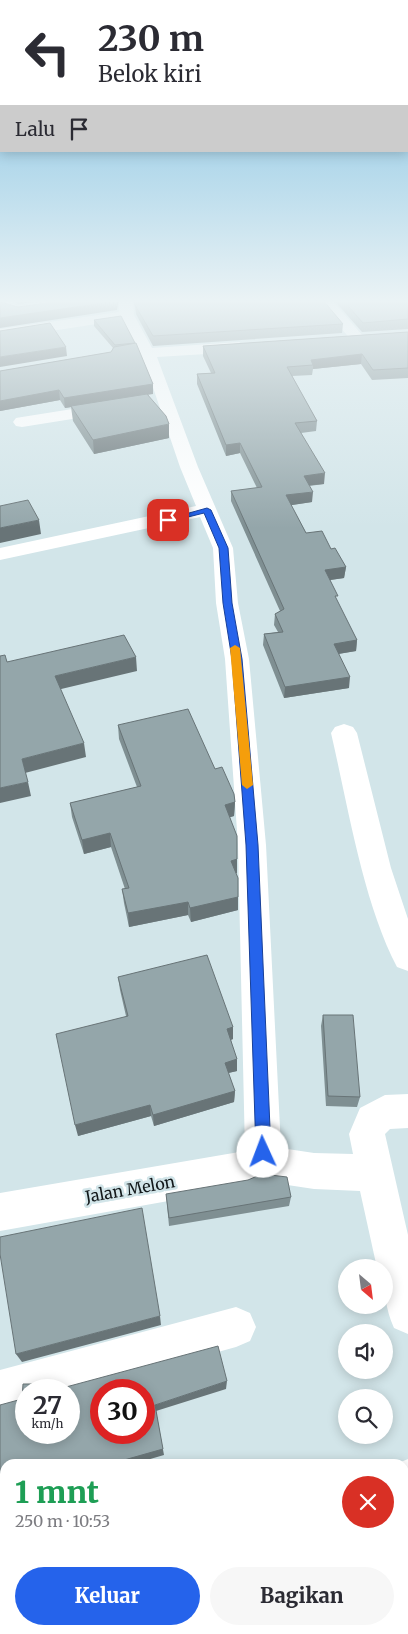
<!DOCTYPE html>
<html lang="id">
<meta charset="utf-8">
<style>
body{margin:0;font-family:Merriweather,serif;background:#f7f7f7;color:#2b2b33;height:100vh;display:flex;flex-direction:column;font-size:19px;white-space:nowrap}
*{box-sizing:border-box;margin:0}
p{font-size:16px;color:#7c7c81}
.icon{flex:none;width:28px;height:28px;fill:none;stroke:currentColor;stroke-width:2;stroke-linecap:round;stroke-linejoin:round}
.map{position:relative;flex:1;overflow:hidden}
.details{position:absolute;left:0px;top:1459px;width:409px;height:176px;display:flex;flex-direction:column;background:#fff;border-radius:15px 15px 0 0;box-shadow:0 2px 12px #0003}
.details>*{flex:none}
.banner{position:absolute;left:0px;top:0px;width:409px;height:152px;box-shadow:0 2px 12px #0003;background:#fff;color:#2b2b33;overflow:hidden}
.needle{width:32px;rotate:152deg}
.fabs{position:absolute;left:338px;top:1259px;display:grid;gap:10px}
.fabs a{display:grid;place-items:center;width:55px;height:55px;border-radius:50%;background:#fff;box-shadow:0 2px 12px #0003;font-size:25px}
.speed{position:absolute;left:15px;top:1379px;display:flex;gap:10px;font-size:25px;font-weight:700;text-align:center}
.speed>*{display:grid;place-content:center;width:65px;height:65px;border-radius:50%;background:#fff;box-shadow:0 2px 12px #0003;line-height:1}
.speed small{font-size:12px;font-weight:400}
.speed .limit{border:8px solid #d22;background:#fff;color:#111}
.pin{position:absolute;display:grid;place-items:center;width:42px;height:42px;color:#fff;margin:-21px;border-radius:10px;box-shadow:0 2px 8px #0006}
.me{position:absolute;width:55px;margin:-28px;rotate:358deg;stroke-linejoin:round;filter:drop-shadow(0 0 4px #0008)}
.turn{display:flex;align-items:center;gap:18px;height:105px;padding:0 15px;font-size:22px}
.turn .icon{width:65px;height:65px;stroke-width:2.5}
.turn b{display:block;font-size:35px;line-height:42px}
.then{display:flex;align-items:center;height:48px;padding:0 15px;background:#0003;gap:10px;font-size:19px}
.round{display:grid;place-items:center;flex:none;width:52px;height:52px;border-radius:26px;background:#f7f7f7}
.headline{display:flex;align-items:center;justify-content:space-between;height:85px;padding:0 15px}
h1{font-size:30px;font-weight:800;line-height:38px;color:#1e9e55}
.action{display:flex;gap:10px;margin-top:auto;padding:10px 15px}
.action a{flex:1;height:58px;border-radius:30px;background:#2563eb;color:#fff;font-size:20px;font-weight:800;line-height:58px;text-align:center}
.action a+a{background:#f7f7f7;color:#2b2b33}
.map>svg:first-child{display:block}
</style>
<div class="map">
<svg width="408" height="1634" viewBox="0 0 408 1634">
<rect width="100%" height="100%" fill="#d2e5e9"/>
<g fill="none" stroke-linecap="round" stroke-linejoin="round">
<path fill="#fff" fill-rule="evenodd" d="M 0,299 L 9,299 L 17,306 L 66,299 L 102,299 L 95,303 C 78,306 14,322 2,310 C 0,307 0,303 0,299 Z
M 119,299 L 133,299 L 134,315 L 152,348 L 239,342 L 247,347 L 239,352 L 157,357 L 198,467 L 233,548 L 238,603 L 249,659 L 266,845 L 281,1148 L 314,1153 L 353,1154 L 349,1134 L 360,1108 L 385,1095 L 408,1094 L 408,1128 L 390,1129 L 385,1134 L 408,1235 L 408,1334 L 394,1328 C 385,1308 384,1290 384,1268 L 377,1268 L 360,1191 L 314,1189 L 261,1181 L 247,1187 L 0,1231 L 0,1193 L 245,1151 L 238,845 L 225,659 L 216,603 L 213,548 L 200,517 L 0,560 L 0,548 L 196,506 L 180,467 L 145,364 L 122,320 L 0,339 L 0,329 L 119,312 Z
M 316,299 L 331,299 L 362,335 L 365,338 L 362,341 L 352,341 Z
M 110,403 L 116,404 L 119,408 L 116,412 L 22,427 L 16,426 L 13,422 L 16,418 L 22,417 Z
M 344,724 L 353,727 L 357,733 L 391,868 L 408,919 L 408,971 L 397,967 C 363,902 348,806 331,733 L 335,727 Z
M 236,1307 L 250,1313 L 256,1327 L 250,1341 L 236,1347 L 69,1393 L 69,1390 L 26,1390 L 26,1405 L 0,1412 L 0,1370 Z
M 408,1459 L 408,1506 L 404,1508 L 404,1464 L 396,1464 Z
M 5,1612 L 5,1630 L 46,1630 L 44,1634 L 0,1634 L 0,1614 Z"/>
</g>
<path fill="#7f8f92" d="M 12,299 L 53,299 L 18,304 Z
M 134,299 L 322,299 L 343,324 L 342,333 L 153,346 L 136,314 Z
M 333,299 L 408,299 L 408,329 L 362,332 Z
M 121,316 L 153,394 L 148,394 L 169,438 L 94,454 L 73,421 L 71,407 L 65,408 L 60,400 L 0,411 L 0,371 L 111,352 L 113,348 L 94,326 L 94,320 Z
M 408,332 L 408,378 L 372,380 L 361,364 L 313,369 L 312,375 L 292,376 L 317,421 L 316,431 L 301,433 L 324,484 L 309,486 L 312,502 L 291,505 L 306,533 L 331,549 L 346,567 L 344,578 L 330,580 L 337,602 L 357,640 L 356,651 L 338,654 L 349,688 L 284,698 L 263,645 L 264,634 L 278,632 L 274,625 L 275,614 L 280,611 L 231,501 L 231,491 L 257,488 L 240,453 L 226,456 L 197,384 L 197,374 L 211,373 L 203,356 L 203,346 Z
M 118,725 L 215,769 L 235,802 L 234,816 L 230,817 L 237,859 L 237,873 L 236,873 L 238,897 L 238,910 L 191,922 L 188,915 L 129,927 L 124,903 L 122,889 L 125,889 L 111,847 L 84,854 L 72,817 L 70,803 L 137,787 L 119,739 Z
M 118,977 L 233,1027 L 233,1039 L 231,1040 L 237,1071 L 228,1073 L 235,1091 L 234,1102 L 154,1126 L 151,1116 L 78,1136 L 126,1016 L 120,990 Z
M 323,1015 L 360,1097 L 357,1107 L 326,1106 L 321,1026 Z
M 166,1194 L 291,1197 L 289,1206 L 169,1226 Z"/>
<path fill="#687477" d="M 17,299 L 53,299 L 18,304 Z
M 119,299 L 117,310 L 0,328 L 0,318 Z
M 66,347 L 67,356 L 0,367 L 0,357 Z
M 362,354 L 361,364 L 313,369 L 313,365 L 311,360 Z
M 153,384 L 153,394 L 65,408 L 64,398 Z
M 59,390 L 60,400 L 0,411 L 0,401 Z
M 169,424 L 169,438 L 94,454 L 93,440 Z
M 240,443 L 240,453 L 226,456 L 226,445 Z
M 325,473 L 324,484 L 303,486 L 304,476 Z
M 313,492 L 312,502 L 286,506 L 286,495 Z
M 39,520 L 41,534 L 0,543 L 0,528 Z
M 346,567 L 344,578 L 323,581 L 325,570 Z
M 357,640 L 356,651 L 332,655 L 334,644 Z
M 136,657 L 137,671 L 57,690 L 55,676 Z
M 350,677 L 349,688 L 284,698 L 285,687 Z
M 84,743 L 86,757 L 25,773 L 22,759 Z
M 28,782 L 31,796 L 0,803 L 0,788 Z
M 235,802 L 234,816 L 224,819 L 225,805 Z
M 110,833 L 111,847 L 84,854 L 82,840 Z
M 237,859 L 237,873 L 230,875 L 231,861 Z
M 238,897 L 238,910 L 191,922 L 190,908 Z
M 188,902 L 188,915 L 129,927 L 128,913 Z
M 233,1027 L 233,1039 L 227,1041 L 227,1029 Z
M 237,1059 L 237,1071 L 224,1074 L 225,1063 Z
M 235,1091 L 234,1102 L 154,1126 L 153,1115 Z
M 150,1105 L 151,1116 L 78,1136 L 75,1125 Z
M 160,1316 L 161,1325 L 22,1362 L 16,1354 Z
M 227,1381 L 226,1389 L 156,1411 L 164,1455 L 133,1464 L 110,1464 L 155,1405 Z
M 5,1492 L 5,1499 L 0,1500 L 0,1494 Z"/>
<path fill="#94a6aa" stroke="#687477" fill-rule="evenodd" d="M 77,299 L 117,299 L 117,301 L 0,318 L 0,302 L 18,307 Z
M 135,299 L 322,299 L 343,324 L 153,336 L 135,305 Z
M 342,299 L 408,299 L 408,319 L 363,323 Z
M 121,316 L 135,343 L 115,345 L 94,320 Z
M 50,323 L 66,347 L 0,357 L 0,331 Z
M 408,332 L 408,368 L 373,370 L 362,354 L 311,360 L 313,365 L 287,367 L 317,421 L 295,423 L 325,473 L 304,476 L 313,492 L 286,495 L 306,533 L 322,531 L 331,549 L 335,548 L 346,567 L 325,570 L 338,596 L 335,596 L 357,640 L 334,644 L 350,677 L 285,687 L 264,634 L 283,632 L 275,614 L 284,609 L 231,491 L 262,487 L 240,443 L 226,445 L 197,374 L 215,373 L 203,346 Z
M 136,343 L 153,384 L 64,398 L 59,390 L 0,401 L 0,371 L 111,352 L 114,347 Z
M 147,394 L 166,416 L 169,424 L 93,440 L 71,406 Z
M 28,500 L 39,520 L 0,528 L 0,506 Z
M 124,635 L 136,657 L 55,676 L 84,743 L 22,759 L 28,782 L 0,788 L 0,656 L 5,655 L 7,662 Z
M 188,709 L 215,769 L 222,767 L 234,794 L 235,802 L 225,805 L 237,836 L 237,859 L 231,861 L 238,878 L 238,897 L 190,908 L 188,902 L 128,913 L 122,889 L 129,888 L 110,833 L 82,840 L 70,803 L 141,786 L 118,725 Z
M 207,955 L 233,1027 L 227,1029 L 237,1059 L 225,1063 L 235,1091 L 153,1115 L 150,1105 L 75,1125 L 56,1034 L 128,1016 L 118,977 Z
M 323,1015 L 353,1015 L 360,1097 L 328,1096 Z
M 262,1174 L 287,1177 L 291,1197 L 169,1218 L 166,1194 L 248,1180 Z
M 142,1208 L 160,1316 L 16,1354 L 0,1254 L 0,1237 Z
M 218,1346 L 227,1381 L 155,1405 L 163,1449 L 110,1464 L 5,1464 L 5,1492 L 0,1494 L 0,1405 L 22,1399 L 23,1384 L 63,1384 L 66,1387 ZM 26,1390 L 69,1390 L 69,1432 L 26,1432 ZM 101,1390 L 144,1390 L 144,1432 L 101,1432 Z"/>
<linearGradient id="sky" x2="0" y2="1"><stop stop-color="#6fb9df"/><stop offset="0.57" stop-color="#ebf3f5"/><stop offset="1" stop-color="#ebf3f5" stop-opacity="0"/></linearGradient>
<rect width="408" height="528" fill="url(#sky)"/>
<path fill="#2563eb" stroke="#184099" d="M 207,508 L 211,510 L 228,548 L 232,603 L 242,659 L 258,845 L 271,1152 L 268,1157 L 263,1159 L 258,1157 L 256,1152 L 246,845 L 232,659 L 223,603 L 219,548 L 204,513 L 168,522 L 164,520 Z"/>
<path fill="#f59e0b" d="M 235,645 L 240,648 L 253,785 L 247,789 L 242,785 L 230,648 Z"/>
<g text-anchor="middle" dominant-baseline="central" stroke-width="5" stroke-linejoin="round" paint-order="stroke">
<g font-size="16" fill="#13191b" stroke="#d2e5e9">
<text transform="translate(130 1189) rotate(-10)">Jalan Melon</text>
</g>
</g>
</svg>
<div class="fabs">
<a><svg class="needle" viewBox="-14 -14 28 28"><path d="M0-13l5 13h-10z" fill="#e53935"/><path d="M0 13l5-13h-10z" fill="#7c7c81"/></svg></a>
<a><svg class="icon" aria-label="sound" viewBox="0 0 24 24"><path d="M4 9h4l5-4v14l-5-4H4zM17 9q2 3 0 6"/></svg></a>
<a><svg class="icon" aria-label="search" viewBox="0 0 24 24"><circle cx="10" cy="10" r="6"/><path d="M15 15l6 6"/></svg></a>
</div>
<div class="speed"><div>27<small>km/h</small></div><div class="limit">30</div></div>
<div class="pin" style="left:168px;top:520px;background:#d93025"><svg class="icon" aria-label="arrive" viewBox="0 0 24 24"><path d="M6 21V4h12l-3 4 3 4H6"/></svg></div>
<svg class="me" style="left:263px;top:1152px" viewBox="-20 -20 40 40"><circle r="19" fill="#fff"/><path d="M0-13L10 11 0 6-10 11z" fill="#2563eb"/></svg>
<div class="banner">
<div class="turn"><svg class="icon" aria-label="left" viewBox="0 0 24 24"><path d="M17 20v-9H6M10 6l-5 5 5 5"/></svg><div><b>230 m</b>Belok kiri</div></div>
<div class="then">Lalu<svg class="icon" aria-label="arrive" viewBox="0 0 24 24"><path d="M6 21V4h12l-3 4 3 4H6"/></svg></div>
</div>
<section class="details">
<div class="headline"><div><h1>1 mnt</h1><p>250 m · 10:53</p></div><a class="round" style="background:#d93025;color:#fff"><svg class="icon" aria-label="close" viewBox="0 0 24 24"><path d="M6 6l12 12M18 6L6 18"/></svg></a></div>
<div class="action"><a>Keluar</a><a>Bagikan</a></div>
</section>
</div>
